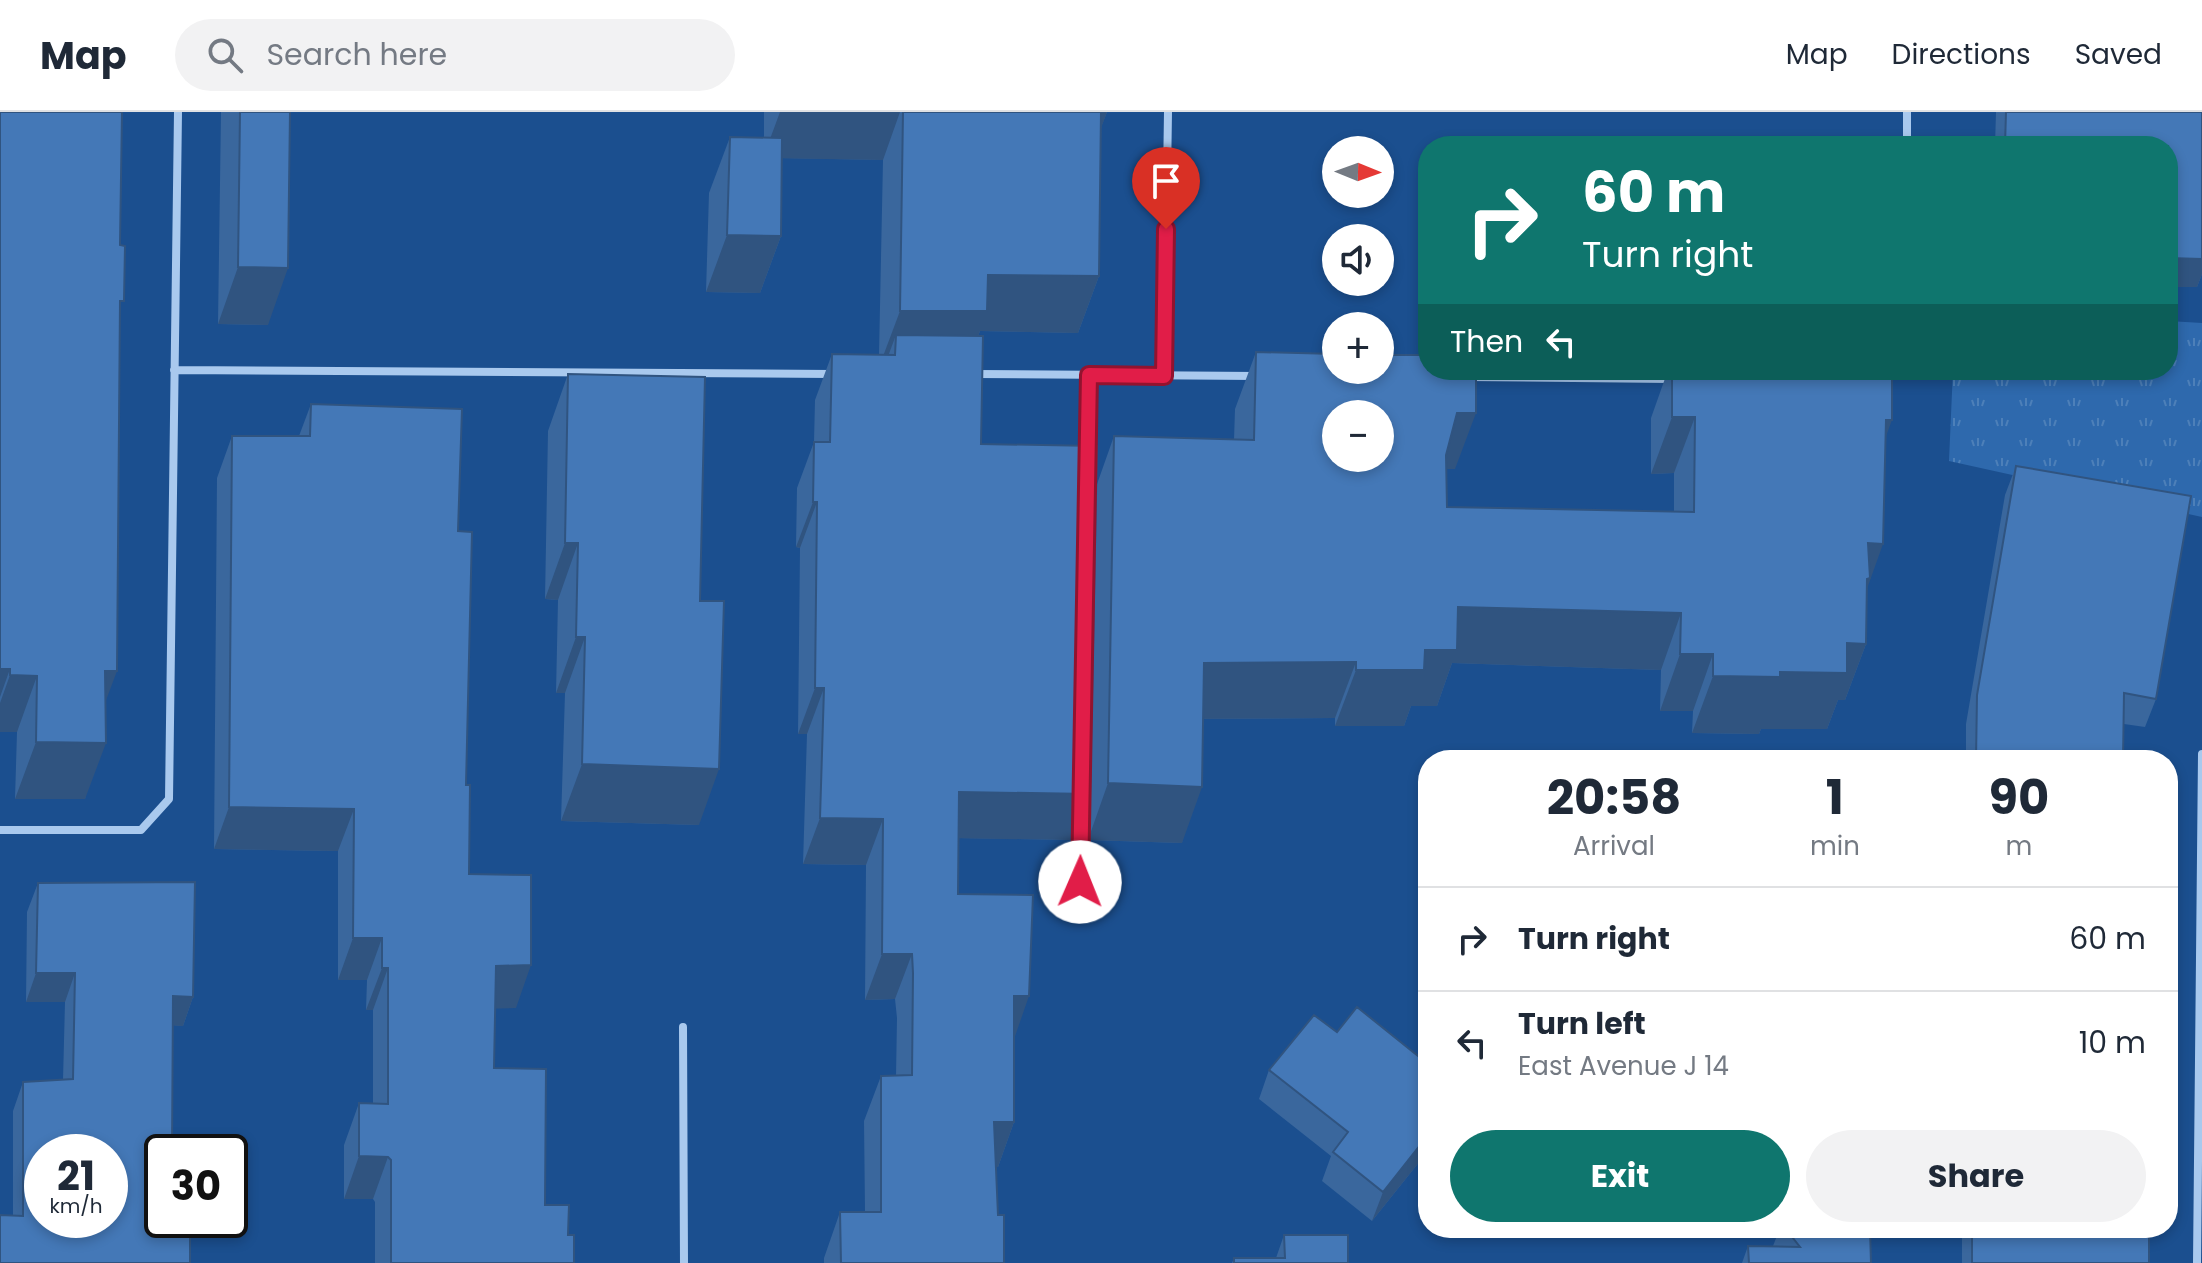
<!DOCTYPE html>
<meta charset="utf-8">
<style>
body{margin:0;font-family:Poppins,sans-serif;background:#f2f2f3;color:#1f2937;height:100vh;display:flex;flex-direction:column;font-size:30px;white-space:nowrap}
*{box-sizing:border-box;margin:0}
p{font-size:26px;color:#747a83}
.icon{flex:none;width:44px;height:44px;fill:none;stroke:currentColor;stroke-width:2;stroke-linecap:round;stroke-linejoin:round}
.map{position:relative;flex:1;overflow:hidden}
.drawer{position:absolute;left:1418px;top:638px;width:760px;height:488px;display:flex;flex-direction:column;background:#fff;border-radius:32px;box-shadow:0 4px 12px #0003}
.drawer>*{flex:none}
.banner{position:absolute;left:1418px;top:24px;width:760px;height:244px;border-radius:32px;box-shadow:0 4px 12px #0003;background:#0f766e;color:#fff;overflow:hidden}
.needle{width:52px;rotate:91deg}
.fabs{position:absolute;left:1322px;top:24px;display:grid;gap:16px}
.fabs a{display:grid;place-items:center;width:72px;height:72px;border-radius:50%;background:#fff;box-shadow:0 4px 12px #0003;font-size:40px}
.speed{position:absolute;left:24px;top:1022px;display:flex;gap:16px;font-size:40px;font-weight:700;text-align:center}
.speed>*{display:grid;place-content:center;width:104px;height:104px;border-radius:50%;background:#fff;box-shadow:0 4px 12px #0003;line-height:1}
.speed small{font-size:20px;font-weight:400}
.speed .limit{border:4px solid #111;border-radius:12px;background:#fff;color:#111}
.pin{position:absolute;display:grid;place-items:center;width:68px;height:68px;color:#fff;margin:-82px -34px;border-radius:50% 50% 50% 0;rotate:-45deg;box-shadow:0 0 8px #0007}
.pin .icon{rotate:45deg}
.me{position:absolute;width:88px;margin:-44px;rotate:1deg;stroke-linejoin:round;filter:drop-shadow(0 0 6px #0008)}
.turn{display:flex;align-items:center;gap:28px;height:168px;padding:0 32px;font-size:36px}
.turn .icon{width:104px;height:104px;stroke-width:2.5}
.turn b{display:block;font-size:56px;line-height:68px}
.then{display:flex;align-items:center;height:76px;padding:0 32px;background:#0003;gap:16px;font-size:30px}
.eta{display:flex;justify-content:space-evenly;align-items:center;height:136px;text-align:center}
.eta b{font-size:48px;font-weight:700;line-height:56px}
.action{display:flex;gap:16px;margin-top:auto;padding:16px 32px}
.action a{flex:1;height:92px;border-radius:48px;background:#0f766e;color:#fff;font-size:32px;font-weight:700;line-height:92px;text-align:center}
.action a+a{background:#f2f2f3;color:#1f2937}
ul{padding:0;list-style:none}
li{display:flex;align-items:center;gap:24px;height:104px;padding:0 32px;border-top:2px solid #e0e1e3}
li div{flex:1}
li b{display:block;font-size:30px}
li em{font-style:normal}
header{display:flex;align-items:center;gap:48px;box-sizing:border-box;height:112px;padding:0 40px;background:#fff;border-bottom:2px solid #e0e1e3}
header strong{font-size:38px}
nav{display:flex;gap:44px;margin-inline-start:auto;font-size:28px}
.search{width:560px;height:72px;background:#f2f2f3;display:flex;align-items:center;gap:20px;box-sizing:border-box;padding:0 28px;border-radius:44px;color:#747a83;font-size:30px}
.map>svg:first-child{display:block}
</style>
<header>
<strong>Map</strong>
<div class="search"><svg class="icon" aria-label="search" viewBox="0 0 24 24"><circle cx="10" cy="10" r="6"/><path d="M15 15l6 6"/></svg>Search here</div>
<nav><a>Map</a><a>Directions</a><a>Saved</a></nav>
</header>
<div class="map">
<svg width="2202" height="1151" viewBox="0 0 2202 1151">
<defs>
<pattern id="park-tufts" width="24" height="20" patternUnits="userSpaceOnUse" patternTransform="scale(2)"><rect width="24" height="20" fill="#2e69ad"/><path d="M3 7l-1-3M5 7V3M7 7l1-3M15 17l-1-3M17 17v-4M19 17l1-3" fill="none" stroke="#4d80b9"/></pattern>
</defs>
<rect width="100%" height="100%" fill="#1b4f8f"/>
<path fill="url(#park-tufts)" d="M 2168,209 L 2202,211 L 2202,405 L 1949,349 L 1953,258 L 2168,258 Z"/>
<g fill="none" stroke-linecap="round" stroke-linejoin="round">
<path stroke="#a9c9ee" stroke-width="8" d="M 1907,34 L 1907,0
M 174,258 L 833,262
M 975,262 L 1257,264
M 1164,264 L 1168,0
M 1467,265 L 1673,267
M 1088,342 L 1089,263
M 0,718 L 141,718 L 169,687 L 178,0
M 1080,770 L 1082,696
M 683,915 L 684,1151
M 2197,1151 L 2202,642"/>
</g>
<path fill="#3a679d" d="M 0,0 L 120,133 L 120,200 L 105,590 L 85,687 L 15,687 L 17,620 L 0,620 Z
M 221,0 L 290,0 L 268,213 L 218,212 Z
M 764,0 L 1107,0 L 1101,15 L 1099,164 L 1078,221 L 980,219 L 978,224 L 981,332 L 1096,375 L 1114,324 L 1234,328 L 1235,297 L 1256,240 L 1455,357 L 1446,357 L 1447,395 L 1674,400 L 1674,361 L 1651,362 L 1651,306 L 1668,258 L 1892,258 L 1867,478 L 1866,532 L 1845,588 L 1838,588 L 1827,617 L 1761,617 L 1759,622 L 1692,621 L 1693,599 L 1660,599 L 1661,558 L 1452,551 L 1437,594 L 1411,594 L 1404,614 L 1335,614 L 1335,606 L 1203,607 L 1182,731 L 1088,728 L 1088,687 L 1074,728 L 959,726 L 958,782 L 1014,927 L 1014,1010 L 998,1055 L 996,1055 L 998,1103 L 1004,1151 L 824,1151 L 824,1146 L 840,1100 L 865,1100 L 864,1009 L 881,964 L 896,964 L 897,906 L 895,887 L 865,888 L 866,753 L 803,752 L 807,622 L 798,622 L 800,436 L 796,435 L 797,376 L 814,330 L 815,288 L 832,242 L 879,243 L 883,48 L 782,46 L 781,124 L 760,181 L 706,180 L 709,81 L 730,25 L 764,25 Z
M 1996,0 L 2202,0 L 2202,162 L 2197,175 L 2168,175 L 2168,34 L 1995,34 Z
M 568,262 L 700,489 L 699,713 L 561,709 L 565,581 L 556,581 L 558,488 L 545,487 L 548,319 Z
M 311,292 L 458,419 L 469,762 L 516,896 L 495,896 L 494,956 L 545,1093 L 568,1123 L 574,1151 L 375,1151 L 375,1090 L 373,1087 L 344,1087 L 344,1033 L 359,991 L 373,991 L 373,898 L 366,898 L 367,868 L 338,868 L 338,739 L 214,737 L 217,366 L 232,324 L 299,324 Z
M 2016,354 L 2156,587 L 2145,615 L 2124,612 L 2123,648 L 1966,648 L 1966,612 L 2005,383 Z
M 38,771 L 193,885 L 183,914 L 173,913 L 162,1108 L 13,1104 L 13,999 L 23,970 L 63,968 L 65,890 L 26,890 L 27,800 Z
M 1269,958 L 1428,1039 L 1372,1109 L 1322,1069 L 1331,1044 L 1259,987 Z
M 1780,1116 L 1870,1116 L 1871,1151 L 1742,1151 L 1748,1134 L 1773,1134 Z
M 1962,1116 L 2149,1116 L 2149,1151 L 1962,1151 Z
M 1284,1123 L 1348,1151 L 1232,1151 L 1234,1146 L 1276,1146 Z"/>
<path fill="#305480" d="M 780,0 L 900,0 L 883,48 L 763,46 Z
M 1100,0 L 1107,0 L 1088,52 Z
M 727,123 L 781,124 L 760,181 L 706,180 Z
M 2168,146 L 2202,147 L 2202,162 L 2197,175 L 2168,175 Z
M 238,155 L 288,156 L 268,213 L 218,212 Z
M 988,163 L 1099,164 L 1078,221 L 980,219 L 967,256 L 895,243 L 896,223 L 884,255 L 879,255 L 900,199 Z
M 1457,301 L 1476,301 L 1455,357 L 1436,357 Z
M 1672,305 L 1695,305 L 1674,361 L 1651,362 Z
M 1886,308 L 1892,308 L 1871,365 Z
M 813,390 L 817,390 L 800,436 L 796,435 Z
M 565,431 L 578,431 L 558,488 L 545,487 Z
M 1868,431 L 1883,432 L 1863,488 Z
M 1458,495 L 1681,501 L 1661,558 L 1452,551 L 1437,594 L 1411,594 L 1404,614 L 1335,614 L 1356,558 L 1425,538 Z
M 576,525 L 585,525 L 565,581 L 556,581 Z
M 1847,531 L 1866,532 L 1845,588 L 1838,588 L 1827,617 L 1761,617 L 1759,622 L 1692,621 L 1713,564 Z
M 1680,542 L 1713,542 L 1693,599 L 1660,599 Z
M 1356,550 L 1335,606 L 1184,607 L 1204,551 Z
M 0,557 L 10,557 L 0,585 Z
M 105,559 L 117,559 L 96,615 Z
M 10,563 L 37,564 L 17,620 L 0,620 L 0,591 Z
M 815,576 L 824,576 L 807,622 L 798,622 Z
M 36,630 L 106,631 L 85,687 L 15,687 Z
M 582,652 L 719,657 L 699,713 L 561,709 Z
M 1108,671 L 1202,675 L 1182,731 L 1088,728 Z
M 959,680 L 1090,682 L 1074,728 L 943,726 Z
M 229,695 L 354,697 L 338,739 L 214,737 Z
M 820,706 L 883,707 L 866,753 L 803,752 Z
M 353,826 L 382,826 L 367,868 L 338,868 Z
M 882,842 L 912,842 L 895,887 L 865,888 Z
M 531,853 L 516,896 L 481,897 L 496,854 Z
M 382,856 L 388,856 L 373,898 L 366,898 Z
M 36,861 L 75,861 L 65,890 L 26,890 Z
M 173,884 L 193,885 L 183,914 L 162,913 Z
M 1014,884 L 1029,884 L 1013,930 Z
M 994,1010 L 1014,1010 L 998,1055 L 978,1056 Z
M 1428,1023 L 1428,1039 L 1372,1109 L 1383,1080 Z
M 359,1044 L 388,1045 L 373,1087 L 344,1087 Z"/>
<path fill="#4478b7" stroke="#305480" stroke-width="2" fill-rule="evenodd" d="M 0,0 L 122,0 L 120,133 L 125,134 L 124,189 L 120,189 L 117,559 L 105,559 L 106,631 L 36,630 L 37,564 L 10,563 L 10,557 L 0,557 Z
M 240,0 L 290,0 L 288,156 L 238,155 Z
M 903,0 L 1101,0 L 1099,164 L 988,163 L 987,199 L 900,199 Z
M 2006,0 L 2202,0 L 2202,147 L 2168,146 L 2168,34 L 2005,34 Z
M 730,25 L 782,26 L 781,124 L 727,123 Z
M 896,223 L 983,224 L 981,332 L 1097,334 L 1090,682 L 959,680 L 958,782 L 1033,783 L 1029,884 L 1014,884 L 1014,1010 L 994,1010 L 998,1103 L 1004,1103 L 1004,1151 L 841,1151 L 840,1100 L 881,1100 L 881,964 L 912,963 L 913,861 L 912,842 L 882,842 L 883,707 L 820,706 L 824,576 L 815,576 L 817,390 L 813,390 L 814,330 L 830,330 L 832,242 L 895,243 Z
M 1256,240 L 1336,242 L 1336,258 L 1380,258 L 1380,243 L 1428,243 L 1428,258 L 1476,258 L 1476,301 L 1457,301 L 1446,343 L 1447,395 L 1694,400 L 1695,305 L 1672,305 L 1672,258 L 1892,258 L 1892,308 L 1886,308 L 1883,432 L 1868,431 L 1870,466 L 1867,467 L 1866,532 L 1847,531 L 1847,561 L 1780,560 L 1780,565 L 1713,564 L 1713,542 L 1680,542 L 1681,501 L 1458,495 L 1457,538 L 1425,538 L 1424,558 L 1356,558 L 1356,550 L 1204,551 L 1202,675 L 1108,671 L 1114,324 L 1254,328 ZM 1336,302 L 1380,302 L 1380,346 L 1336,346 Z
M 568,262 L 705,265 L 700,489 L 724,489 L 719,657 L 582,652 L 585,525 L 576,525 L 578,431 L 565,431 Z
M 311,292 L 462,297 L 458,419 L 472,420 L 466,673 L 470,673 L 469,762 L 531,763 L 531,853 L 496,854 L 494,956 L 546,957 L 545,1093 L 569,1093 L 568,1123 L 574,1123 L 574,1151 L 391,1151 L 391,1048 L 388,1045 L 359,1044 L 359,991 L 388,992 L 388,856 L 382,856 L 382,826 L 353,826 L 354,697 L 229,695 L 232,324 L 310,324 Z
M 2016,354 L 2191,384 L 2156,587 L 2124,581 L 2123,648 L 1976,648 L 1977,583 Z
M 195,770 L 193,885 L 173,884 L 172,1040 L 162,1040 L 162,1108 L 171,1108 L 171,1112 L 190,1113 L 190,1151 L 0,1151 L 0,1103 L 23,1104 L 23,970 L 73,967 L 75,861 L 36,861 L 38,771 ZM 42,1040 L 110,1040 L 110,1108 L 42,1108 Z
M 1357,895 L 1428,952 L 1428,1023 L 1383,1080 L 1333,1040 L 1348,1020 L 1269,958 L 1314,903 L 1337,920 Z
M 1785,1116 L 1870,1116 L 1871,1151 L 1749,1151 L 1748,1134 L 1800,1135 Z
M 1972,1116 L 2149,1116 L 2149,1151 L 1972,1151 Z
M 1284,1123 L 1348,1123 L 1348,1151 L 1234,1151 L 1234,1146 L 1285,1146 Z"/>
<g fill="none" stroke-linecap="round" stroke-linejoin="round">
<defs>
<path id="route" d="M 1080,770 L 1089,263 L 1164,264 L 1166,117"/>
</defs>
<use href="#route" stroke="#92132f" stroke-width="20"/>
<use href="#route" stroke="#e11d48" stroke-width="14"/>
</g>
</svg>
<div class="fabs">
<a><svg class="needle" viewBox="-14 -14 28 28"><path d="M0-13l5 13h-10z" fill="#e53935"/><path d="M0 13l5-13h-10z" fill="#747a83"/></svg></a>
<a><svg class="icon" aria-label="sound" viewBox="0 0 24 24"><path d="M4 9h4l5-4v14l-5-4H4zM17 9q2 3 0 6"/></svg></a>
<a>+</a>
<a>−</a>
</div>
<div class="speed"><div>21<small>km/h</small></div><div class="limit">30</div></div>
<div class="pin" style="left:1166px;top:117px;background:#d93025"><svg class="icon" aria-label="arrive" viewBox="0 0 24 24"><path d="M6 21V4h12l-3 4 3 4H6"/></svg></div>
<svg class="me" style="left:1080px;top:770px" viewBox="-20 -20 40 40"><circle r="19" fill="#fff"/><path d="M0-13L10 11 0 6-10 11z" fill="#e11d48"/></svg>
<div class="banner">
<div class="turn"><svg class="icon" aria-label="right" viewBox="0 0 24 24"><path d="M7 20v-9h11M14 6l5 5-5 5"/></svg><div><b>60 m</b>Turn right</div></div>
<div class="then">Then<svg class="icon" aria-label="left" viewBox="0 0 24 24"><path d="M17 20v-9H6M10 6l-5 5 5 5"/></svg></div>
</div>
<section class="drawer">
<div class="eta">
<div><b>20:58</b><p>Arrival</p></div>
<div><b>1</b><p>min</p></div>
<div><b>90</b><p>m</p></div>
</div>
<ul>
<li><svg class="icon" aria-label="right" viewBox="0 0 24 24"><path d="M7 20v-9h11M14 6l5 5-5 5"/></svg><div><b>Turn right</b></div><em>60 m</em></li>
<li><svg class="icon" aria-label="left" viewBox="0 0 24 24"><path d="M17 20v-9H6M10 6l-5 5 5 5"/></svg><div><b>Turn left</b><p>East Avenue J 14</p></div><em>10 m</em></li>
</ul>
<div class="action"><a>Exit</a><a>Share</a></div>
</section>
</div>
